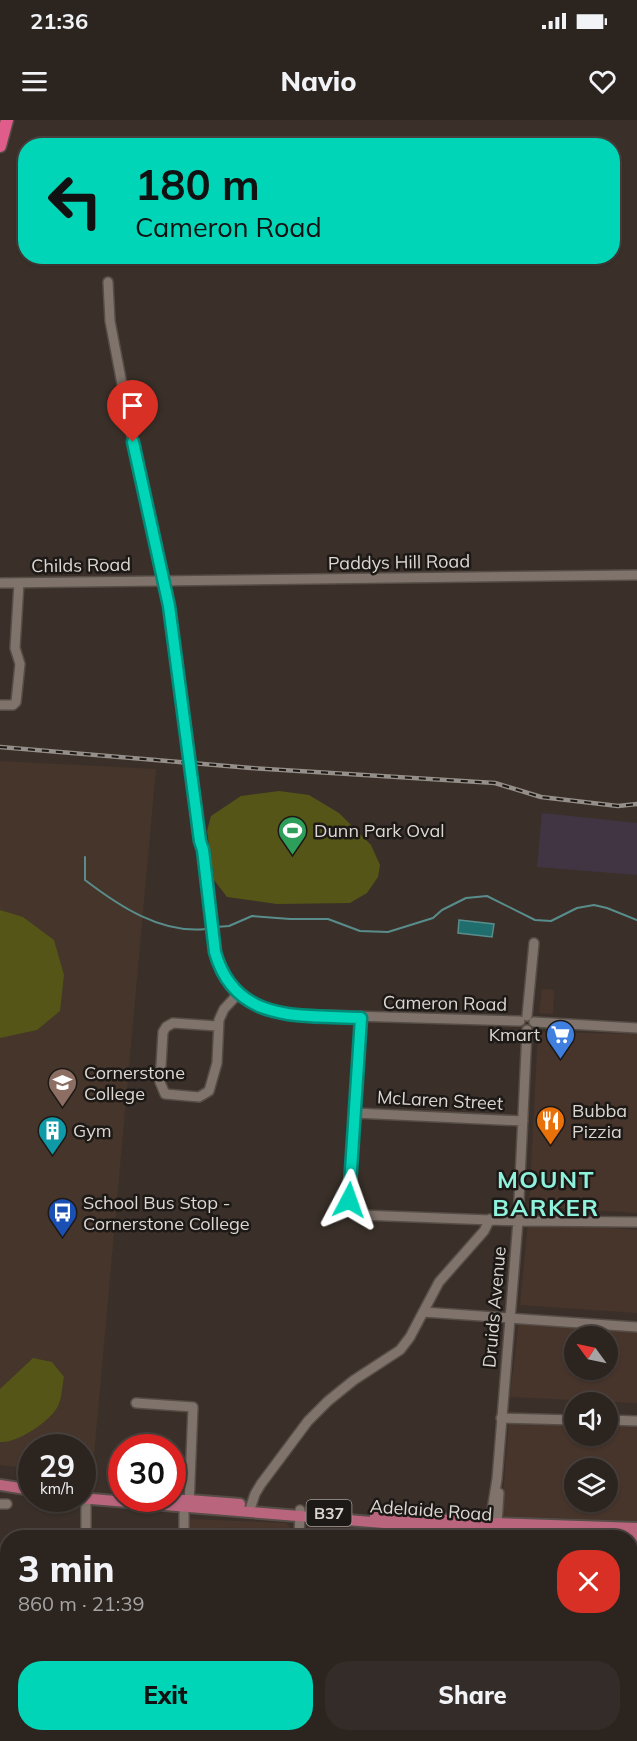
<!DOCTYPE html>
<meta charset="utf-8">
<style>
body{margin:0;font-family:Mulish,sans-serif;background:#342c28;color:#f1f3f6;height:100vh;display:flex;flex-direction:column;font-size:22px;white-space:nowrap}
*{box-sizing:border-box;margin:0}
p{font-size:20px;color:#a6a4a4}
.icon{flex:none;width:33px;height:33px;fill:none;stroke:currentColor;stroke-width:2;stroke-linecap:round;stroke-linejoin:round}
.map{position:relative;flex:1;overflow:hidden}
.drawer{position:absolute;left:0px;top:1410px;width:638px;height:212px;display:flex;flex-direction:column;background:#2c241f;border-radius:24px 24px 0 0;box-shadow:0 2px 4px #0004,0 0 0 2px #48413d}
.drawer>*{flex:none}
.guide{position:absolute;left:18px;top:18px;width:602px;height:126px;border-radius:24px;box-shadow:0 2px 4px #0004,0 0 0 2px #48413d;background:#00d5b7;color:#111;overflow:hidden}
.needle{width:39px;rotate:303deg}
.controls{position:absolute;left:564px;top:1206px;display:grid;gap:12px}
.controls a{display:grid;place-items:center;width:54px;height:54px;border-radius:50%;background:#2c241f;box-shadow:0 2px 4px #0004,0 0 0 2px #48413d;font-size:30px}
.speed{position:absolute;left:18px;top:1314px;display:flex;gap:12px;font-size:30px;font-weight:700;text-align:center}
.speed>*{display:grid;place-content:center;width:78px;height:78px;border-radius:50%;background:#2c241f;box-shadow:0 2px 4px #0004,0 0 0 2px #48413d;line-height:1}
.speed small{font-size:15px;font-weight:400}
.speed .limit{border:9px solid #d22;background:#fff;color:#111}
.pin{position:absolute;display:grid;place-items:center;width:51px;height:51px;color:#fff;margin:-62px -26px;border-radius:50% 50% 50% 0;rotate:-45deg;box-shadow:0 0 6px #0007}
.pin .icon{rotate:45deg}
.me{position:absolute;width:66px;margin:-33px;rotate:4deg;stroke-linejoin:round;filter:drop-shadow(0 0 4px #0008)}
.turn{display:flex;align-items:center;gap:21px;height:126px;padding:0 18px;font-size:27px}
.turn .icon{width:78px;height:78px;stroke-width:2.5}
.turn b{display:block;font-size:42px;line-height:51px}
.round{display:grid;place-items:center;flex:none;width:63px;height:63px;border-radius:24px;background:#342c28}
.summary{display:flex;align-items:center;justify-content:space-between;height:102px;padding:0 18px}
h1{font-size:36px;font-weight:800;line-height:45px}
.primary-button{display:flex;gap:12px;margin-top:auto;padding:12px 18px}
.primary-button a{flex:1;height:69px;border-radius:24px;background:#00d5b7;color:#111;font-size:24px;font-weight:800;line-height:69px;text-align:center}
.primary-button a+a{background:#342c28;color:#f1f3f6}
.status{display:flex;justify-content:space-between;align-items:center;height:42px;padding:0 30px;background:#2c241f;direction:ltr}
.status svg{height:16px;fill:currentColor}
header{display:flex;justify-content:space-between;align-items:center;height:78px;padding:0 18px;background:#2c241f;font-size:27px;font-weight:800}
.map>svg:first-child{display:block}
</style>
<div class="status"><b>21:36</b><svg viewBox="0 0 49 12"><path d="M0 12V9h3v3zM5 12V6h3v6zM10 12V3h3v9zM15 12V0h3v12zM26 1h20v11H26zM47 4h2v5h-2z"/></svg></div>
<header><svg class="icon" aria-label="menu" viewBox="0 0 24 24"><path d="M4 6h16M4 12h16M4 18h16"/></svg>Navio<svg class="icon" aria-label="heart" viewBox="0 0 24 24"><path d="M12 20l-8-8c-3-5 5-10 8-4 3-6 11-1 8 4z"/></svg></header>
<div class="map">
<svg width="637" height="1621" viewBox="0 0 637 1621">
<rect width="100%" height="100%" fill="#3a3029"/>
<path fill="#47352c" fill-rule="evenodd" d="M 542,869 L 554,870 L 553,894 L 539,893 Z
M 538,912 L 637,914 L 637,1093 L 529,1086 Z
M 528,1102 L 637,1110 L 637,1193 L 520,1185 Z
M 519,1199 L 637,1208 L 637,1283 L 510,1277 ZM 574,1216 L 608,1216 L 608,1250 L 574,1250 Z
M 510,1291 L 574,1297 L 574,1316 L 608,1316 L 608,1300 L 637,1302 L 637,1401 L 501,1396 ZM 574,1348 L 608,1348 L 608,1382 L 574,1382 Z
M 188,1399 L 287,1403 L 290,1408 L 288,1417 L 188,1417 Z"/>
<path fill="#413543" d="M 542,693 L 637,703 L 637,755 L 537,747 Z"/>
<path fill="#45352a" d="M 0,641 L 156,649 L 92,1357 L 83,1356 L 82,1328 L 32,1328 L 31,1349 L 0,1345 Z
M 630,1497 L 637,1498 L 637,1621 L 517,1621 L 517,1614 L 630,1614 Z"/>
<path fill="#545516" d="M 279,671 L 309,675 L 339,693 L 371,725 L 380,745 L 378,757 L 367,773 L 350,783 L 277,784 L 227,777 L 214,760 L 207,711 L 211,696 L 241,676 Z
M 0,790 L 23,797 L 54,820 L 64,855 L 60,891 L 37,910 L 0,918 Z
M 33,1238 L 52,1242 L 64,1257 C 62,1266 62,1278 58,1286 C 51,1301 16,1324 0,1322 L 0,1269 Z"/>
<path fill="#206d6e" stroke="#598d8c" stroke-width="1.5" d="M 459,800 L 494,804 L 492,817 L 458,813 Z"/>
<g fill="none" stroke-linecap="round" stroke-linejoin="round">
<path stroke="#598d8c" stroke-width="2" d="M 85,737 L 85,760 C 119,786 161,814 206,809
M 216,807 L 229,806 L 252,796 L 290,799 L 328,799 L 360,811 L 388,812 L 433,798 L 442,790 L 466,778 L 487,776 L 535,800 L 551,801 L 577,788 L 594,785 L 607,788 L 637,800"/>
<defs>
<path id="minor" d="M 108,162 L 110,201 L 133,322 L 169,486 L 200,721 L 203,731 C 205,754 208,777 211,800 C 218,854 227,883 286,894 L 520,901
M 0,463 L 637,455
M 0,585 L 13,585 L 16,582 L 20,544 L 15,528 L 19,463
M 527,896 L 534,823
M 361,898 L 349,1080 L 353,1091 L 361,1095 L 518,1101 L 637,1102
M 534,902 L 637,908
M 217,906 L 173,903 L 166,907 L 163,912 L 160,962 L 165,974 L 199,977 L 209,971 L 217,943 L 219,900 L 224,889 L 238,874
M 355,993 L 523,1001
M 423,1192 L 637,1207
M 136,1283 L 193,1287 L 189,1386
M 501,1298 L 574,1300
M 608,1300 L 637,1301
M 0,1384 L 7,1384
M 251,1386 L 255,1374 L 261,1364 L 308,1301 L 328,1281 L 354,1260 L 400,1230 L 410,1217 L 439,1162 L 484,1111 L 490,1099
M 184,1387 L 184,1418
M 492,1409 L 490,1403 L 497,1359 L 518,1101 L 527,910
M 494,1410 L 497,1403 L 499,1373
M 86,1418 L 86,1380
M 299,1418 L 300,1390
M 0,1607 L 8,1607
M 83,1614 L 84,1621
M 257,1621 L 257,1614"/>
<path id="major" d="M 0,1365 L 32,1370
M 79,1378 L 493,1412 L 637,1417
M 168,1380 L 189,1380 L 240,1384
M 375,1395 L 492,1403 L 637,1408"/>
<path id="highway" d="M 0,26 L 7,0"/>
</defs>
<use href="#minor" stroke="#564d47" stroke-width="12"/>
<use href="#major" stroke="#564d47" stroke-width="14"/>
<use href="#highway" stroke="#564d47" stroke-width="15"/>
<use href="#minor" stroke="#7f736b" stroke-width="9"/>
<use href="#major" stroke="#b9657e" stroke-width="10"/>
<use href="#highway" stroke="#df5c8b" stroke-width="12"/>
<defs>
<path id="rail" d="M 0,627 L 251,648 L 495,663 L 541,677 L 618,686 L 637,684"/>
</defs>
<use href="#rail" stroke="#968f89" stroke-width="4.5"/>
<use href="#rail" stroke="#1d1916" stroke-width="2" stroke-dasharray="7" stroke-linecap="butt"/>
</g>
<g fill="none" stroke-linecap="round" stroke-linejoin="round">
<defs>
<path id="route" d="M 133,322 L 169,486 L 200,721 L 203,730 L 215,832 C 235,904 301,895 361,898 L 349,1080"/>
</defs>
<use href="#route" stroke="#008a77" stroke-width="15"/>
<use href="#route" stroke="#00d5b7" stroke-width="10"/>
</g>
<defs>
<symbol id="stadium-pin" viewBox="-11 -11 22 30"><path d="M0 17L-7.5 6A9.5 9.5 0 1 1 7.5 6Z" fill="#2e9e5b" stroke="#1d1916"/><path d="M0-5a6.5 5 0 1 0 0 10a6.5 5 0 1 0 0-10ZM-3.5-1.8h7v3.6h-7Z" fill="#fff"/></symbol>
<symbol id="supermarket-pin" viewBox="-11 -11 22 30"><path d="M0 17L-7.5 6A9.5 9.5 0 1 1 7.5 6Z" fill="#3f7fe0" stroke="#1d1916"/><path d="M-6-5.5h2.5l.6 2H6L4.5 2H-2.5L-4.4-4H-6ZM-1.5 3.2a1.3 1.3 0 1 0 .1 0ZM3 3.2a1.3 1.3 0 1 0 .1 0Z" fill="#fff"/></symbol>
<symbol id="school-pin" viewBox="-11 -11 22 30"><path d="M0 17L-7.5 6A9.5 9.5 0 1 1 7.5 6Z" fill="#8d6e63" stroke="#1d1916"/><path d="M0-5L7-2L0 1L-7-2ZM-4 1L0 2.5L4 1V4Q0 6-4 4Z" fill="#fff"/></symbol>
<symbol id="restaurant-pin" viewBox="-11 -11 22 30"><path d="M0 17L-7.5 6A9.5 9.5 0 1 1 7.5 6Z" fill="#e8710a" stroke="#1d1916"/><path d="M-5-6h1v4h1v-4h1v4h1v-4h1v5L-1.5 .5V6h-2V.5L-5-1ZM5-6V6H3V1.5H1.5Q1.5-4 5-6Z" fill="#fff"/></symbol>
<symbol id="building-pin" viewBox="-11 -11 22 30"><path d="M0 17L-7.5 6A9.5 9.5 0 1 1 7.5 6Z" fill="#0f9aa8" stroke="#1d1916"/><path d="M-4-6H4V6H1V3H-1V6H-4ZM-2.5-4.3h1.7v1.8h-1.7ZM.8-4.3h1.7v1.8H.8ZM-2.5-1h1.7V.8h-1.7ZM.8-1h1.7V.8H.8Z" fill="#fff"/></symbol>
<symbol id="bus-pin" viewBox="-11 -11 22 30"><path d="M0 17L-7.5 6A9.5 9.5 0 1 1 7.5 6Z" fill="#1a4fb4" stroke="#1d1916"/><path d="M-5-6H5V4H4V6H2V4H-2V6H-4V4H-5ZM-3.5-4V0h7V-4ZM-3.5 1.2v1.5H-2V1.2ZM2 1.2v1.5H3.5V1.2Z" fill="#fff"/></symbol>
</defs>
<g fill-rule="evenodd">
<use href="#stadium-pin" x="276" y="694" width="33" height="45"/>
<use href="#supermarket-pin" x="544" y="898" width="33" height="45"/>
<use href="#school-pin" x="46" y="946" width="33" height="45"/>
<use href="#restaurant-pin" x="534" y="984" width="33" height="45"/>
<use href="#building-pin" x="36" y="994" width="33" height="45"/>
<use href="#bus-pin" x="46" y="1076" width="33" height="45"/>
</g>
<g text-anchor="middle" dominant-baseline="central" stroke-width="5" stroke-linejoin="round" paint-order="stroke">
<rect fill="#1d1916" stroke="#a39e9a" stroke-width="1.5" x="306.5" y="1380" width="45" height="26" rx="4.5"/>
<g font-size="16" font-weight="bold" fill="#ddd7d2">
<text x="329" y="1393">B37</text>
</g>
<g font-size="18" fill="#ddd7d2" stroke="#1d1916">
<text transform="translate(399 442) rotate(-1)">Paddys Hill Road</text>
<text transform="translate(81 445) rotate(-1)">Childs Road</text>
<text transform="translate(445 883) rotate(1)">Cameron Road</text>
<text transform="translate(440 980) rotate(3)">McLaren Street</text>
<text transform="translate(494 1187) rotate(-85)">Druids Avenue</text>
<text transform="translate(431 1390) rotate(4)">Adelaide Road</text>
</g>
<g font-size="18" fill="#ddd7d2" stroke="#1d1916" text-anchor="start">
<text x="314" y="710">Dunn Park Oval</text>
<text x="540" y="914" text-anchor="end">Kmart</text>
<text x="84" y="952">Cornerstone<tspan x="84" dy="21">College</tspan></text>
<text x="572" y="990">Bubba<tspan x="572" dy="21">Pizzia</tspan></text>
<text x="73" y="1010">Gym</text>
<text x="83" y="1082">School Bus Stop -<tspan x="83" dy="21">Cornerstone College</tspan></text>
</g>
<g font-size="24" font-weight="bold" letter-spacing="1.5" fill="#8ef2dc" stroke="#1d1916">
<text x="546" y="1059">MOUNT<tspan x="546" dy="28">BARKER</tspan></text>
</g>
</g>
</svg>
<div class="controls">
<a><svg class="needle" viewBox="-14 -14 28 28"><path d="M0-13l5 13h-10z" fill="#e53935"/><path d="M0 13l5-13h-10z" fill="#a6a4a4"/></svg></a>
<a><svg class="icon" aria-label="sound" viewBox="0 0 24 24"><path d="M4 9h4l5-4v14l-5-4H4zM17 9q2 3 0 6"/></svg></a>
<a><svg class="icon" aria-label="layers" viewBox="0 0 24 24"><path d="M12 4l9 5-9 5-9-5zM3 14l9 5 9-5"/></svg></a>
</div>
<div class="speed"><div>29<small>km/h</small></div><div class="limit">30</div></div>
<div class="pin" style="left:133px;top:322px;background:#d93025"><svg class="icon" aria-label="arrive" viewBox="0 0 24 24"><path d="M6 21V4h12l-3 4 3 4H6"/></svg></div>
<svg class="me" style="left:349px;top:1080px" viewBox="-20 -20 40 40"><path d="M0-17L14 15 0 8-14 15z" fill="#00d5b7" stroke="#fff" stroke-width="4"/></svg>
<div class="guide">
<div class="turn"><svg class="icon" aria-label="left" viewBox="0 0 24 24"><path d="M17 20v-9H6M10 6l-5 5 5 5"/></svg><div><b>180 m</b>Cameron Road</div></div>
</div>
<section class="drawer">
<div class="summary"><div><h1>3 min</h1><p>860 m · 21:39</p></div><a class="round" style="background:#d93025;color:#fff"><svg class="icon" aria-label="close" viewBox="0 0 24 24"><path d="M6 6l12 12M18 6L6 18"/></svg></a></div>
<div class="primary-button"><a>Exit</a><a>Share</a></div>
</section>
</div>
